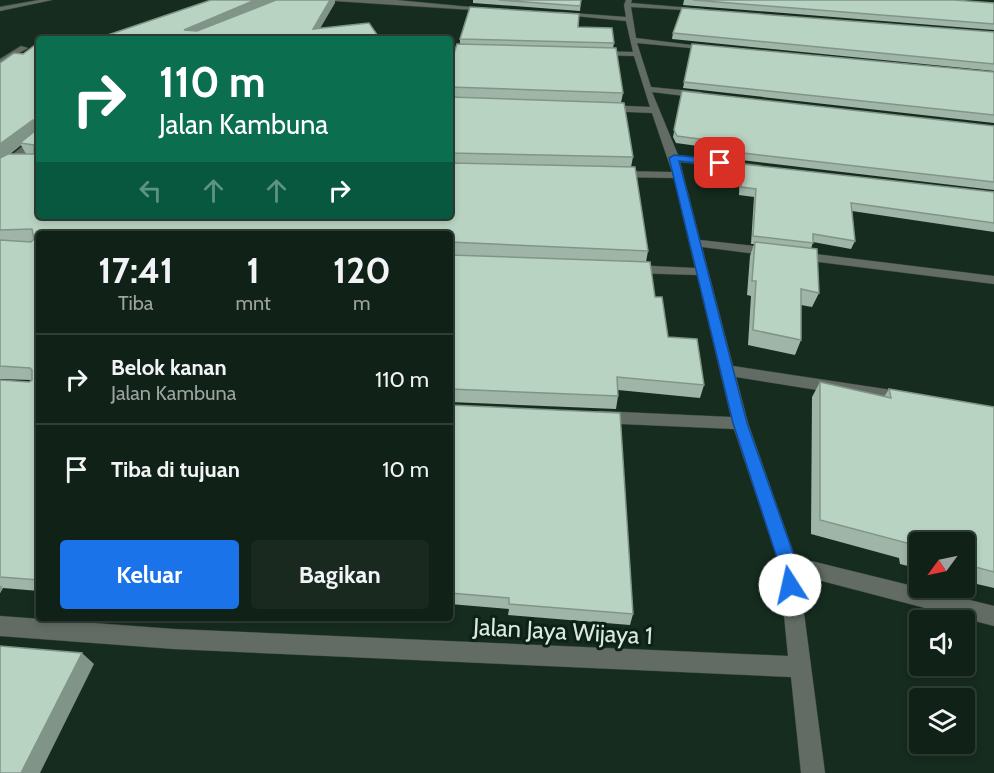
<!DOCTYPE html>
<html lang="id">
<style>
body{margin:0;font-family:Cabin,sans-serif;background:#192920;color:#f1f3f6;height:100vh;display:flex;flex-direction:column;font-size:22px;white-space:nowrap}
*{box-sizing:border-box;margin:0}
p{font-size:20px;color:#9ca3a1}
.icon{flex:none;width:33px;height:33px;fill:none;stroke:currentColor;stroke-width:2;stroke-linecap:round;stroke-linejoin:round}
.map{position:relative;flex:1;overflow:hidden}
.side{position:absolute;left:36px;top:231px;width:417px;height:390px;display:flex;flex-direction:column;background:#102117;border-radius:6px;box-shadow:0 3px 9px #0003,0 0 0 2px #303e36}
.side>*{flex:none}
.hud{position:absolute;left:36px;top:36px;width:417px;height:183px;border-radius:6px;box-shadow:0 3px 9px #0003,0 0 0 2px #303e36;background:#0b6e4f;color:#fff;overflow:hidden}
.needle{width:39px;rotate:237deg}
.tools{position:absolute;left:909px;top:532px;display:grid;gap:12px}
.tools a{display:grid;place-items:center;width:66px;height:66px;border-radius:6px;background:#102117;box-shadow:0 3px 9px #0003,0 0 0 2px #303e36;font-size:30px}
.pin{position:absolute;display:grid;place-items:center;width:51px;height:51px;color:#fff;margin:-26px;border-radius:12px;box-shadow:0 3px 9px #0006}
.me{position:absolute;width:66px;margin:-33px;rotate:350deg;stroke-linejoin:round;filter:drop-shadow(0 0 4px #0008)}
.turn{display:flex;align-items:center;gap:21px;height:126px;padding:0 24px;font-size:27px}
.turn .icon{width:78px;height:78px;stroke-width:2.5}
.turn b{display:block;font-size:42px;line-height:51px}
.lanes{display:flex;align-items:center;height:57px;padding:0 24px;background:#0003;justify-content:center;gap:30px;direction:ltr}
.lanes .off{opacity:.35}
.eta{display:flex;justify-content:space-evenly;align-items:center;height:102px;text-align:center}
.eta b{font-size:36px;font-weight:700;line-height:42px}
.primary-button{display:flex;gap:12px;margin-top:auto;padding:12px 24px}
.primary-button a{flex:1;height:69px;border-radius:6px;background:#1a73e8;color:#fff;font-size:24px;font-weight:700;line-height:69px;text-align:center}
.primary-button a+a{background:#192920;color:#f1f3f6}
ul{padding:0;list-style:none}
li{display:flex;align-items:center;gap:18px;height:90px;padding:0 24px;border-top:2px solid #303e36}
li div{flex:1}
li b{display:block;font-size:22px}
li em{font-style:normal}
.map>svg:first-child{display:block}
</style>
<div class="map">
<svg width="994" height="773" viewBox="0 0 994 773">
<rect width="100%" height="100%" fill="#162c1f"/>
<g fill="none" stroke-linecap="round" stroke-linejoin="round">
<defs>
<path id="minor" d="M 39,0 L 52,0 L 0,11 L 0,7 Z
M 319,0 L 396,0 L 492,9 L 489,11 Z
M 626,0 L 632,0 L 631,3 L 704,9 L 701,11 L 631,7 L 636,38 L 715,48 L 711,50 L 637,43 L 651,87 L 701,92 L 705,95 L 701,98 L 652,92 L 678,155 L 760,165 L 765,168 L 760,171 L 680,162 L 700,240 L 772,248 L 778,252 L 772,256 L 702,247 L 733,366 L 905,392 L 910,394 L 913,398 L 910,402 L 905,404 L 736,377 L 748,423 L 795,557 L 994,606 L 994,626 L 799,575 L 825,773 L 801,773 L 791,677 L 174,649 L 0,636 L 0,616 L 174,629 L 788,656 L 779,564 L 734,429 L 599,423 L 593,421 L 591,417 L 593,413 L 599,411 L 731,417 L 697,275 L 631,273 L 625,269 L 631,265 L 695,268 L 674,178 L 615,177 L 610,174 L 615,171 L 672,172 L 652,113 L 606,111 L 602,108 L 606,105 L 650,107 L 634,56 L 597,55 L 593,53 L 597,51 L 633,52 L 626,21 L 555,14 L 558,12 L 626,17 L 624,5 Z
M 21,46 L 28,48 L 0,64 L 0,59 Z
M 39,133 L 39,141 L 21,157 L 39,158 L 39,164 L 8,162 L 8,158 Z
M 799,252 L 994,276 L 994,284 L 795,259 L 793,256 Z"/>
</defs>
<use href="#minor" stroke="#32463a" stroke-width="1"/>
<use href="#minor" fill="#626c65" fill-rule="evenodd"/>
</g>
<path fill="#9eb5a7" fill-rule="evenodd" d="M 473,0 L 581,0 L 580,11 L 473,3 Z
M 684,0 L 954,0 L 994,3 L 994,30 L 683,5 Z
M 578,27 L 614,43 L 613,48 L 623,93 L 621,103 L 633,157 L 631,167 L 648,251 L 646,262 L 655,297 L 668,337 L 704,385 L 700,398 L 618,390 L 618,396 L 616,409 L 450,402 L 450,234 L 39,234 L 39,591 L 3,588 L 0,593 L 0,380 L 29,382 L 31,380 L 0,379 L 0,158 L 4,156 L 0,157 L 0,63 L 450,216 L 450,66 L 460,44 L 460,39 ZM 21,145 L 26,154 L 10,154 Z
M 994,32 L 994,71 L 672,39 L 673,33 Z
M 692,44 L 994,72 L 994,123 L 683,88 Z
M 682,91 L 994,126 L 994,190 L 741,160 L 742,152 L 676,143 L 673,137 Z
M 742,164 L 994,192 L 994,232 L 852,211 L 855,241 L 851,249 L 813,242 L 811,249 L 819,293 L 812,307 L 801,305 L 801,340 L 795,355 L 748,345 L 751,296 L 747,295 L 750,256 L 754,244 L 751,244 L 754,197 L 739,195 L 740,171 Z
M 820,382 L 884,397 L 889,389 L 994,407 L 994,588 L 964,581 L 964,543 L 920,543 L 920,569 L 900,564 L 899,558 L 811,534 L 812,397 Z
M 450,405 L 633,614 L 630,625 L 508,615 L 509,609 L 450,604 Z"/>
<path fill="#819488" d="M 255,0 L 278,0 L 188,39 L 184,30 Z
M 330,0 L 335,0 L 335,3 L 314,39 L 313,29 Z
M 33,120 L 39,131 L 20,143 L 21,145 L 8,155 L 0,157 L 0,144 Z
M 0,585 L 3,588 L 0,593 Z
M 82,653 L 94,664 L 40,773 L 21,773 Z"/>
<path fill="#b8d3c2" stroke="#819488" stroke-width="1.5" d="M 211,0 L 255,0 L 184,30 L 197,31 L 276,0 L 330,0 L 313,29 L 369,23 L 380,39 L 96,39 Z
M 499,0 L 581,0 L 580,6 Z
M 693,0 L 954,0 L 994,3 L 994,24 Z
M 470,7 L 579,14 L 578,27 L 612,28 L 614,43 L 460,39 Z
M 682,8 L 994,32 L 994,64 L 673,33 Z
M 39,42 L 39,216 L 450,216 L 450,163 L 635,167 L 648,251 L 450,242 L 450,234 L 39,234 L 39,580 L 0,577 L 0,380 L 29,382 L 32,380 L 32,370 L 30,368 L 0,366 L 0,240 L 31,242 L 34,239 L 32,229 L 0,230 L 0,158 L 8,154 L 34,154 L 34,145 L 20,143 L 35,131 L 35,122 L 33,120 L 0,144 L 0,63 L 14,53 L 23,54 Z
M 457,44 L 616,48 L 623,93 L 450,87 L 450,66 Z
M 692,44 L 994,72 L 994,115 L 684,82 Z
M 682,91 L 994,126 L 994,182 L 743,153 L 744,145 L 677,136 L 674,130 Z
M 450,97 L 624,103 L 633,157 L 450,153 Z
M 742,164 L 994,192 L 994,223 L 851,203 L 855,241 L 813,234 L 813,243 L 753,236 L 756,189 L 741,187 Z
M 755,242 L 817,249 L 819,293 L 801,289 L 801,340 L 753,330 L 756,281 L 752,281 Z
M 450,255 L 650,262 L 655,297 L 662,297 L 668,337 L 697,339 L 704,385 L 617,377 L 618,396 L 450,389 Z
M 820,382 L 891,398 L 889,389 L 994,407 L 994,572 L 964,564 L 964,543 L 920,543 L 920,552 L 912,550 L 911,544 L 820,520 Z
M 450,405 L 620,413 L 633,614 L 509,604 L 509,598 L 450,593 Z
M 0,646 L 82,653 L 21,773 L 0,773 Z"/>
<path fill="#1a73e8" stroke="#114b97" stroke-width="1.5" d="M 674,155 L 720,160 L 724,163 L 720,166 L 679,161 L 747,423 L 797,564 L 799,585 L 796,590 L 790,593 L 784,590 L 779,564 L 733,423 L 669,158 Z"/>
<g text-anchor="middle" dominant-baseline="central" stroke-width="6" stroke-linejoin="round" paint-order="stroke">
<g font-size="24" fill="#dbe9e0" stroke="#0c2216">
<text transform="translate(563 631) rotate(3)">Jalan Jaya Wijaya 1</text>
</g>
</g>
</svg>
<div class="tools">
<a><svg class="needle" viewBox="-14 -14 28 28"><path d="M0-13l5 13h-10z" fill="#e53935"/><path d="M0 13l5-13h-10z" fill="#9ca3a1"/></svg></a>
<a><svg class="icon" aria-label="sound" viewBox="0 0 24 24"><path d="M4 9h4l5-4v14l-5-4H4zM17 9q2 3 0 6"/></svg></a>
<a><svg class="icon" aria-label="layers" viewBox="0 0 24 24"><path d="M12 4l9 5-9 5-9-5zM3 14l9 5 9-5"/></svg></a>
</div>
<div class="pin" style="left:720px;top:163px;background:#d93025"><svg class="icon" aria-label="arrive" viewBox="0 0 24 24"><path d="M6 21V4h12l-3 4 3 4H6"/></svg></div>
<svg class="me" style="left:790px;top:585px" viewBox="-20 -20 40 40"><circle r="19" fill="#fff"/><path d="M0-13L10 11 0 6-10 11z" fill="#1a73e8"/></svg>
<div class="hud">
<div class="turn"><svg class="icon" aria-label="right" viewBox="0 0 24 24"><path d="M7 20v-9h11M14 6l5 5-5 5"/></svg><div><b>110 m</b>Jalan Kambuna</div></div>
<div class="lanes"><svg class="icon off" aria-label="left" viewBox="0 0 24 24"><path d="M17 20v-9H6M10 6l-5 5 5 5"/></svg><svg class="icon off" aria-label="ahead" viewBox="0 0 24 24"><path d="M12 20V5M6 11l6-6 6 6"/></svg><svg class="icon off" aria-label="ahead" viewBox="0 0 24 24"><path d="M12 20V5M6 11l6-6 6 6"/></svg><svg class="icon" aria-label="right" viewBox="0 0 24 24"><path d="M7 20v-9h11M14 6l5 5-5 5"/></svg></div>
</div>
<section class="side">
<div class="eta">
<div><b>17:41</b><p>Tiba</p></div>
<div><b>1</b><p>mnt</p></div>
<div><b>120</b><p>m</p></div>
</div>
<ul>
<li><svg class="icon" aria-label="right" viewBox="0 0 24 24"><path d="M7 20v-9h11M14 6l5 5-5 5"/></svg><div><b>Belok kanan</b><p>Jalan Kambuna</p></div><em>110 m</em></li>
<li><svg class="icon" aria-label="arrive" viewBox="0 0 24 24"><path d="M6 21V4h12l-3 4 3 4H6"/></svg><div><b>Tiba di tujuan</b></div><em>10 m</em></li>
</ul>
<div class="primary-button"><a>Keluar</a><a>Bagikan</a></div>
</section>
</div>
